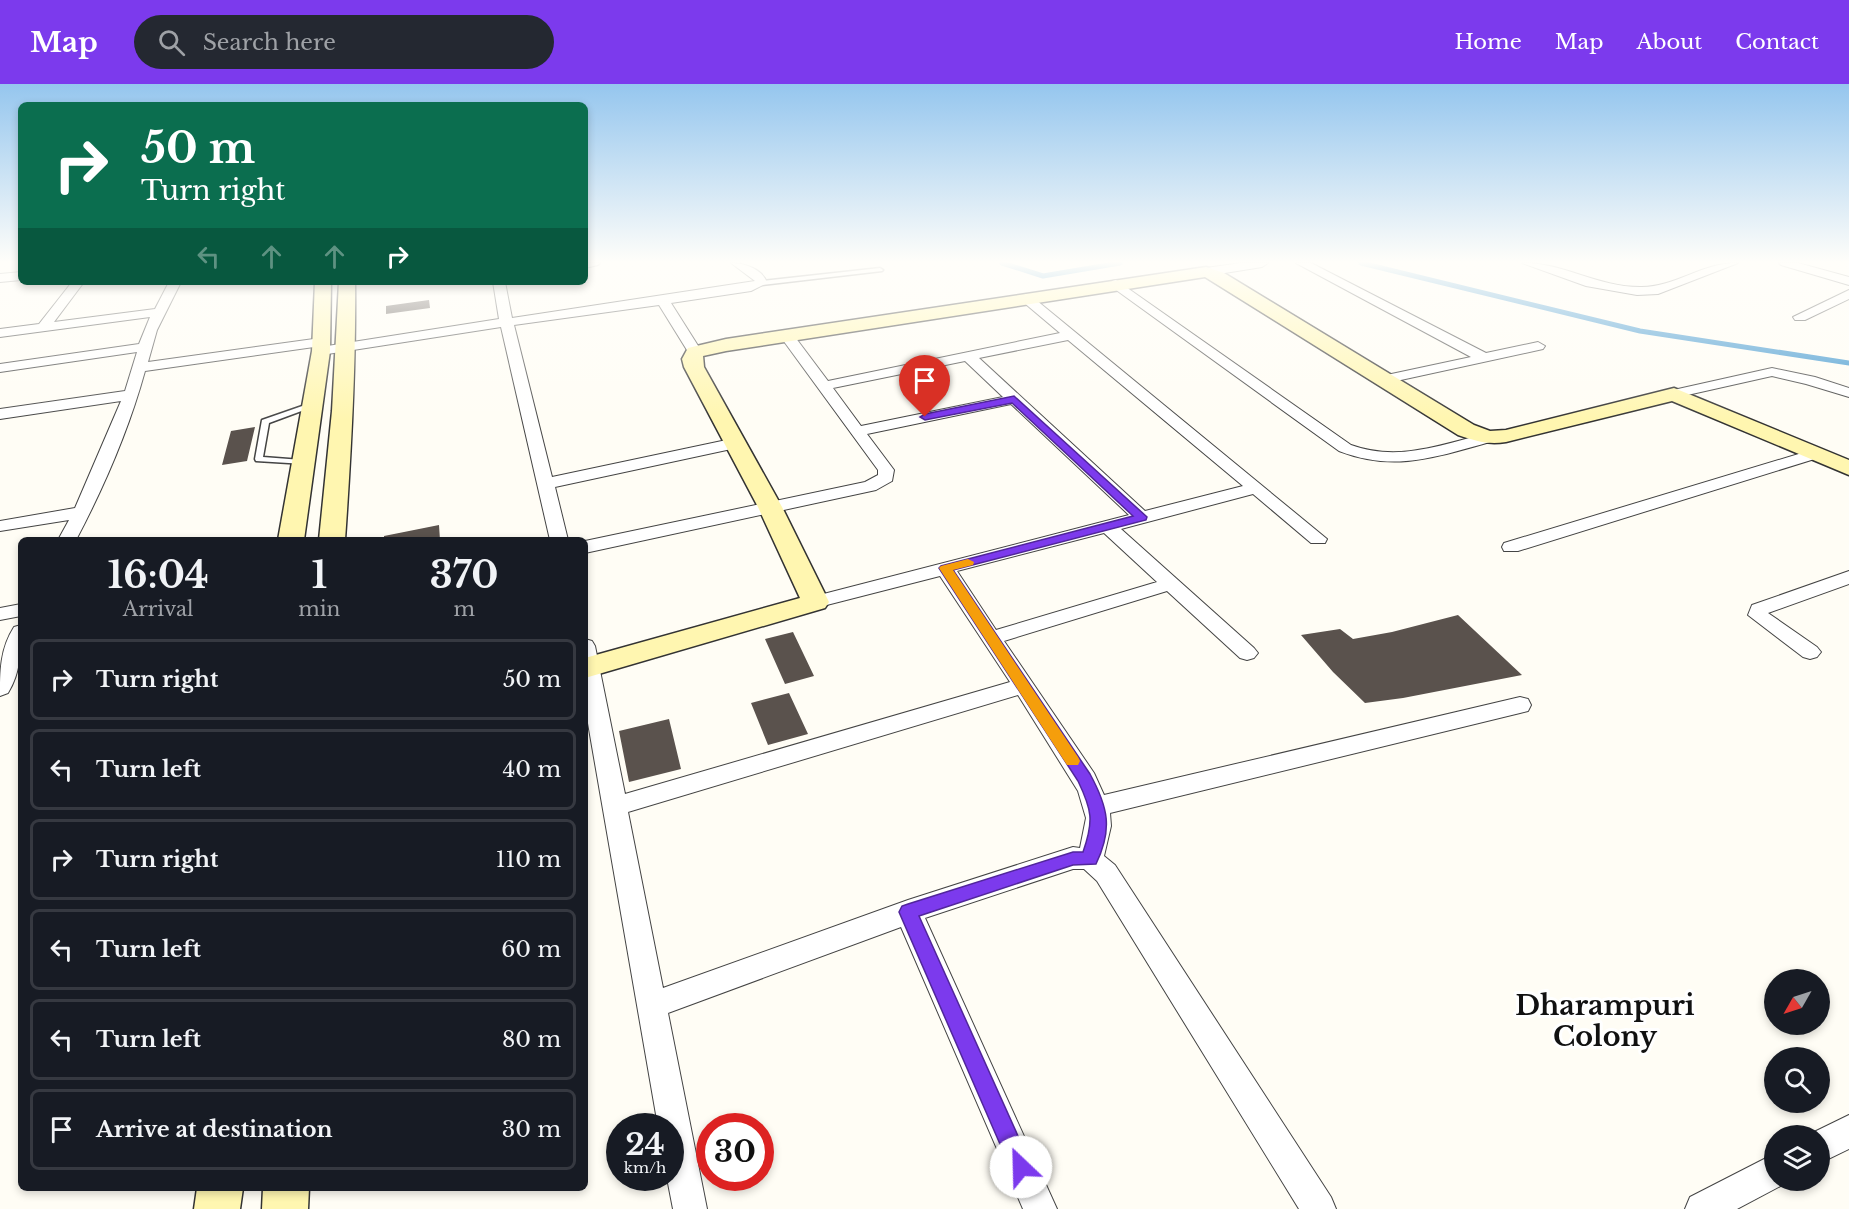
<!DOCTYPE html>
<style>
body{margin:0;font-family:"Libre Baskerville",serif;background:#242831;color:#f1f3f6;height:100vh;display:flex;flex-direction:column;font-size:22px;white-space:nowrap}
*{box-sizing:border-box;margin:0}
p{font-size:20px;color:#9ea1a6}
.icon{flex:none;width:33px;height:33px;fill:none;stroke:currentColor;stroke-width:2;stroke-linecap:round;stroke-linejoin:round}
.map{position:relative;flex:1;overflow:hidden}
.details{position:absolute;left:18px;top:453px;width:570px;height:654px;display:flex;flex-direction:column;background:#171b24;border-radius:9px;box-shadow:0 3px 9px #0003}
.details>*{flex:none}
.banner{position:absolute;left:18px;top:18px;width:570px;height:183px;border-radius:9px;box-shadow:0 3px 9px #0003;background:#0b6e4f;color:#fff;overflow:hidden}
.needle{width:39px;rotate:231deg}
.controls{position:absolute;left:1764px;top:885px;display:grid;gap:12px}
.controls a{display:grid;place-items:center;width:66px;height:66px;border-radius:50%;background:#171b24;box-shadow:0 3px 9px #0003;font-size:30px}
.speed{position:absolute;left:606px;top:1029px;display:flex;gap:12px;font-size:30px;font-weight:700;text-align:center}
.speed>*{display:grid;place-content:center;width:78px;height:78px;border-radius:50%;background:#171b24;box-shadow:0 3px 9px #0003;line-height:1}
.speed small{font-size:15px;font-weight:400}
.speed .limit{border:9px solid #d22;background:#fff;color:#111}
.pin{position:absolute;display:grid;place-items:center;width:51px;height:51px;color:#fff;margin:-62px -26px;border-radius:50% 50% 50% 0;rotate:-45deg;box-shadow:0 0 6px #0007}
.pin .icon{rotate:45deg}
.me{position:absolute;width:66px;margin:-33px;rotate:336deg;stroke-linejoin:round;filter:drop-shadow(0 0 4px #0008)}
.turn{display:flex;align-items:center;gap:21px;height:126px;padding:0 24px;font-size:27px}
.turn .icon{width:78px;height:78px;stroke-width:2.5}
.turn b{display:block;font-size:42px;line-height:51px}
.lanes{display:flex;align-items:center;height:57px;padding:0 24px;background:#0003;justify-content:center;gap:30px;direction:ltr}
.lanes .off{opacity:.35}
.eta{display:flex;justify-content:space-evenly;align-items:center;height:102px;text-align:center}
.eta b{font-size:36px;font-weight:700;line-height:42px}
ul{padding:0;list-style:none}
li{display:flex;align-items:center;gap:18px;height:81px;margin:0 12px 9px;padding:0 12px;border:3px solid #363941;border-radius:9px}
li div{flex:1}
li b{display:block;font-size:22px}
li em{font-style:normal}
header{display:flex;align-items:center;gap:36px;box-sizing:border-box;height:84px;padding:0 30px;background:#7c3aed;color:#fff}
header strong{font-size:28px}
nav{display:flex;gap:33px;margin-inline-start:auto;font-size:21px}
.search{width:420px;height:54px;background:#242831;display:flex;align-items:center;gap:15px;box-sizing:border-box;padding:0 21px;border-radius:33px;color:#9ea1a6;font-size:22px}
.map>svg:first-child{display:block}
</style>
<header>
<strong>Map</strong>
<div class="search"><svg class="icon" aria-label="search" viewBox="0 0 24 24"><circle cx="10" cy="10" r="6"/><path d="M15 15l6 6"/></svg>Search here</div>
<nav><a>Home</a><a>Map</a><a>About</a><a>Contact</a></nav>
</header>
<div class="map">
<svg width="1849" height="1125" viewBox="0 0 1849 1125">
<rect width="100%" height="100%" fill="#fffdf5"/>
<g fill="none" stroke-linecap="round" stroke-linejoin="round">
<path stroke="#3f96cf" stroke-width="5" d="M 1002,179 L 1043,192 L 1120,179
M 1361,179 L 1640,247 L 1849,279"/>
</g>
<path fill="#5a524d" d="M 429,216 L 430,224 L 386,230 L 386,222 Z
M 255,343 L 247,377 L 222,381 L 231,347 Z
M 439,441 L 440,456 L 384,456 L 384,452 Z
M 1458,531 L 1522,591 L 1403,614 L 1365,619 L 1333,588 L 1301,551 L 1340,545 L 1353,555 L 1392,548 Z
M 793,548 L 814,592 L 785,600 L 765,555 Z
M 789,609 L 808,650 L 768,661 L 751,619 Z
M 669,635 L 681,685 L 629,698 L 619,647 Z"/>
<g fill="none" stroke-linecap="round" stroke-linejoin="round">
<defs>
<path id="lane" d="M 880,184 L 883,186 L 882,187 L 761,201 L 758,199 L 761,197 Z
M 308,320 L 315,322 L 269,339 L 263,373 L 302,376 L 306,378 L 305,380 L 256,377 L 255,375 L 262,336 Z"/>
<path id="street" d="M 585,179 L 600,179 L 598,181 L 585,184 Z
M 731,179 C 744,179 763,185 767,199 L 751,207 L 671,219 L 702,268 L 700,271 L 690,271 L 659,221 L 514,241 L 552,393 L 736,354 L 744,359 L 736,364 L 555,403 L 568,456 L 550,456 L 501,243 L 321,271 L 314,267 L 321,263 L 499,235 L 493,198 L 505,198 L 512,234 L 755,197 Z
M 1241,179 L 1268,179 L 1262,183 L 1206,192 L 1200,188 L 1206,184 Z
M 1296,179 L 1311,179 L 1486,269 L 1538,258 L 1545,262 L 1543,265 L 1387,299 L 1382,298 L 1380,295 L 1382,292 L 1471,273 Z
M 1522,179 C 1561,178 1598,203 1640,203 C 1674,204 1703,178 1738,179 L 1658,210 L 1637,211 L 1586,202 Z
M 1779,179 L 1798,179 L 1849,193 L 1849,201 L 1781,181 Z
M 21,188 L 21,196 L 0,198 L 0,190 Z
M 1116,196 L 1351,361 C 1398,378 1441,361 1488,349 L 1496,354 L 1494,357 C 1438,372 1396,389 1339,367 L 1112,203 L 1112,197 Z
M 72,198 L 84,198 L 54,238 L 155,225 L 169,198 L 181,198 L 157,246 L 148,278 L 321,254 L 328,258 L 321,262 L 145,287 C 129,345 104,403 76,456 L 58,456 L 69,436 L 0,447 L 0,437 L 75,424 L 121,317 L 0,335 L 0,325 L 125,307 L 137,268 L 0,288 L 0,280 L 139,260 L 150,233 L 0,253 L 0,245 L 39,240 Z
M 1849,206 L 1849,215 L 1805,236 L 1795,236 L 1793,233 Z
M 1026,210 L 1030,211 L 1327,455 L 1325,459 L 1311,459 L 1253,410 L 1121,445 L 1254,564 L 1258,569 L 1254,574 L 1247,576 L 1240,574 L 1167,507 L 1004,557 L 1094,689 L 1104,711 L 1520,613 L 1528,615 L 1531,621 L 1528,627 L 1520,629 L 1110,729 L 1111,742 L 1104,772 L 1115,781 L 1331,1113 L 1336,1125 L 1299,1125 L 1097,797 L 1084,785 L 1073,785 L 925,834 L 1057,1125 L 1023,1125 L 901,843 L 668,929 L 707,1125 L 673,1125 L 667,1094 L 670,1094 L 670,1042 L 658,1042 L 585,622 L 585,555 L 592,557 L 595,562 L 625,710 L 1010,598 L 940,492 L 815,524 L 808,522 L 805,518 L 808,514 L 1129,431 L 1011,320 L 867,350 L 894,386 L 892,397 L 876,406 L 585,469 L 585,457 L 865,398 L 878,391 L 878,386 L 780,252 L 782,249 L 792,249 L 828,297 L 1060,249 L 1022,217 L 1020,214 ZM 1068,256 L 1243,402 L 1145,427 L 979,274 ZM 965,277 L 1003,313 L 861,342 L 833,304 ZM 1104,449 L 1157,498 L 996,546 L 957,487 ZM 1018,611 L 1078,707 L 1086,734 L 1080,764 L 1073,763 L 908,816 L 663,904 L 628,728 Z
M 1772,284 L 1815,293 L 1849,304 L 1849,313 L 1806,300 L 1772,292 L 1674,314 L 1667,310 L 1669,307 Z
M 1815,365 L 1821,367 L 1823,370 L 1821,373 L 1518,467 L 1504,467 L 1502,463 L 1504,459 Z
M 1849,487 L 1849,500 L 1768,529 L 1817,563 L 1821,568 L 1817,573 L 1810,575 L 1803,573 L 1748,531 L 1752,521 Z
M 21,520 L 21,532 L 0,536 L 0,524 Z
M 21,541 C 21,566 21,588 8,609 L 0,612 C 0,587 0,565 14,543 Z
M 1849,1031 L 1849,1065 L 1820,1079 L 1820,1052 L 1808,1051 Z
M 1774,1070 L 1774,1096 L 1787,1096 L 1786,1099 L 1737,1125 L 1685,1125 L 1690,1113 Z"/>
<path id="secondary" d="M 1206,183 L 1224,189 L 1474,341 L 1490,347 L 1506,346 L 1674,304 L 1849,376 L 1849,391 L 1672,317 L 1506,358 C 1488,361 1476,357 1458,351 L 1205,193 L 726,267 L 703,272 L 704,283 L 782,423 L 829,518 L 825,524 L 585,594 L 585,574 L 800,514 L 758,423 L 684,283 L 682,275 L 688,264 L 726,255 Z
M 315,198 L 331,198 L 330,267 L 304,456 L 278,456 L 312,267 Z
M 339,198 L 355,198 C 356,284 351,370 345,456 L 319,456 L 332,327 Z
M 197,1104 L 243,1104 L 240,1125 L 194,1125 Z
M 263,1104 L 309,1104 L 308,1125 L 262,1125 Z"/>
</defs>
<use href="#lane" stroke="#444" stroke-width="3"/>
<use href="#street" stroke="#444" stroke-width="2"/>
<use href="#secondary" stroke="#333" stroke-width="3"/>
<use href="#lane" fill="#fff" fill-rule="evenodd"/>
<use href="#street" fill="#fff" fill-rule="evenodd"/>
<use href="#secondary" fill="#fff6b0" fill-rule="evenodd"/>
</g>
<linearGradient id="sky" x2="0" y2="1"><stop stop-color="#95c6ee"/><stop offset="0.53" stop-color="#fffefa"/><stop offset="1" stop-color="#fffefa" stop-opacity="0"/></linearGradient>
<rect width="1849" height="336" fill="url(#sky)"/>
<path fill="#7c3aed" stroke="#51269a" stroke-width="1.5" d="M 1014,312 L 1147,433 L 1146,436 L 953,486 L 1090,690 C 1108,723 1113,745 1096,780 L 1073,781 L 919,832 L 1032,1083 L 1028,1090 L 1021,1093 L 1013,1090 L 899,828 L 902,822 L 908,820 L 1073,768 L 1083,768 C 1094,737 1092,726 1078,697 L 939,484 L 941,482 L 1133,432 L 1012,319 L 925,336 L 920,333 L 925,330 Z"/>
<path fill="#f59e0b" d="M 968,475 L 974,478 L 973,481 L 953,486 L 1078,673 L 1080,677 L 1078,681 L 1067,681 L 939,484 L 941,482 Z"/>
<g text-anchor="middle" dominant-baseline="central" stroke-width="6" stroke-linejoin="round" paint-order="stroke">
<g font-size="27" font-weight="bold" fill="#111" stroke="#fff">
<text x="1605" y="921">Dharampuri<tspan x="1605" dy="31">Colony</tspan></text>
</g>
</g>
</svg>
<div class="controls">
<a><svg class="needle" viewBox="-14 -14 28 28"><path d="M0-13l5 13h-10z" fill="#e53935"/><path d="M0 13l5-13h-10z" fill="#9ea1a6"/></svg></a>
<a><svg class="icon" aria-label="search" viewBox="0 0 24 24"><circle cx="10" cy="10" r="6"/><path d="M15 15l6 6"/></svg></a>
<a><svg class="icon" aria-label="layers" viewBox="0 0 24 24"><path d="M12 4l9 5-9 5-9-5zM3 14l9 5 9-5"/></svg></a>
</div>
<div class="speed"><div>24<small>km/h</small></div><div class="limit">30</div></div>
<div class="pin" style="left:925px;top:333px;background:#d93025"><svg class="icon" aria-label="arrive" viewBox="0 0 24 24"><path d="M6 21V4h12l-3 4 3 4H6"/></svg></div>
<svg class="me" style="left:1021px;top:1083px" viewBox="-20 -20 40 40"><circle r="19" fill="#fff"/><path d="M0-13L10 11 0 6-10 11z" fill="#7c3aed"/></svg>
<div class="banner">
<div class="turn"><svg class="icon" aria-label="right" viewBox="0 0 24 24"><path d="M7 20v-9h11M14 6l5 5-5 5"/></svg><div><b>50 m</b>Turn right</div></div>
<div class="lanes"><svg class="icon off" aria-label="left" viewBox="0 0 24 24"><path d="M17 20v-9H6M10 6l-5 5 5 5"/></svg><svg class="icon off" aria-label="ahead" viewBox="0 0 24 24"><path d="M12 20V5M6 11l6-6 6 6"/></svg><svg class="icon off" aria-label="ahead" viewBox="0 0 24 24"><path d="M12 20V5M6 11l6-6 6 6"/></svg><svg class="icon" aria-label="right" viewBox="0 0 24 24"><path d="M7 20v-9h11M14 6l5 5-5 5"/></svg></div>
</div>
<section class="details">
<div class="eta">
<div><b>16:04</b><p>Arrival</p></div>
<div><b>1</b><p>min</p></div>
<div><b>370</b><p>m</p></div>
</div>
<ul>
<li><svg class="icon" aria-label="right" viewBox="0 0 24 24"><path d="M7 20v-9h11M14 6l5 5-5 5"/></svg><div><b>Turn right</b></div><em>50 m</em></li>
<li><svg class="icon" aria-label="left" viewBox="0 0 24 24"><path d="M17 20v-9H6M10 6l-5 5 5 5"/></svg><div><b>Turn left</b></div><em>40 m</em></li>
<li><svg class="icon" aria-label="right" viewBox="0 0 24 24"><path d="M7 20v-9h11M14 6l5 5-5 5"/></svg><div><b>Turn right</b></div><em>110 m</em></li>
<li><svg class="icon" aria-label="left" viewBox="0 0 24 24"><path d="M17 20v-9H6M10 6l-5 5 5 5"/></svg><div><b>Turn left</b></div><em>60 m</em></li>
<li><svg class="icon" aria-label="left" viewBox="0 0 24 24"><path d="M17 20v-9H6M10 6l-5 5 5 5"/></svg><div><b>Turn left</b></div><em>80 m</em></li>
<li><svg class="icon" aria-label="arrive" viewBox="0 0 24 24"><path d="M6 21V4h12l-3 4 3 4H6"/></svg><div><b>Arrive at destination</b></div><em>30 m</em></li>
</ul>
</section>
</div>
